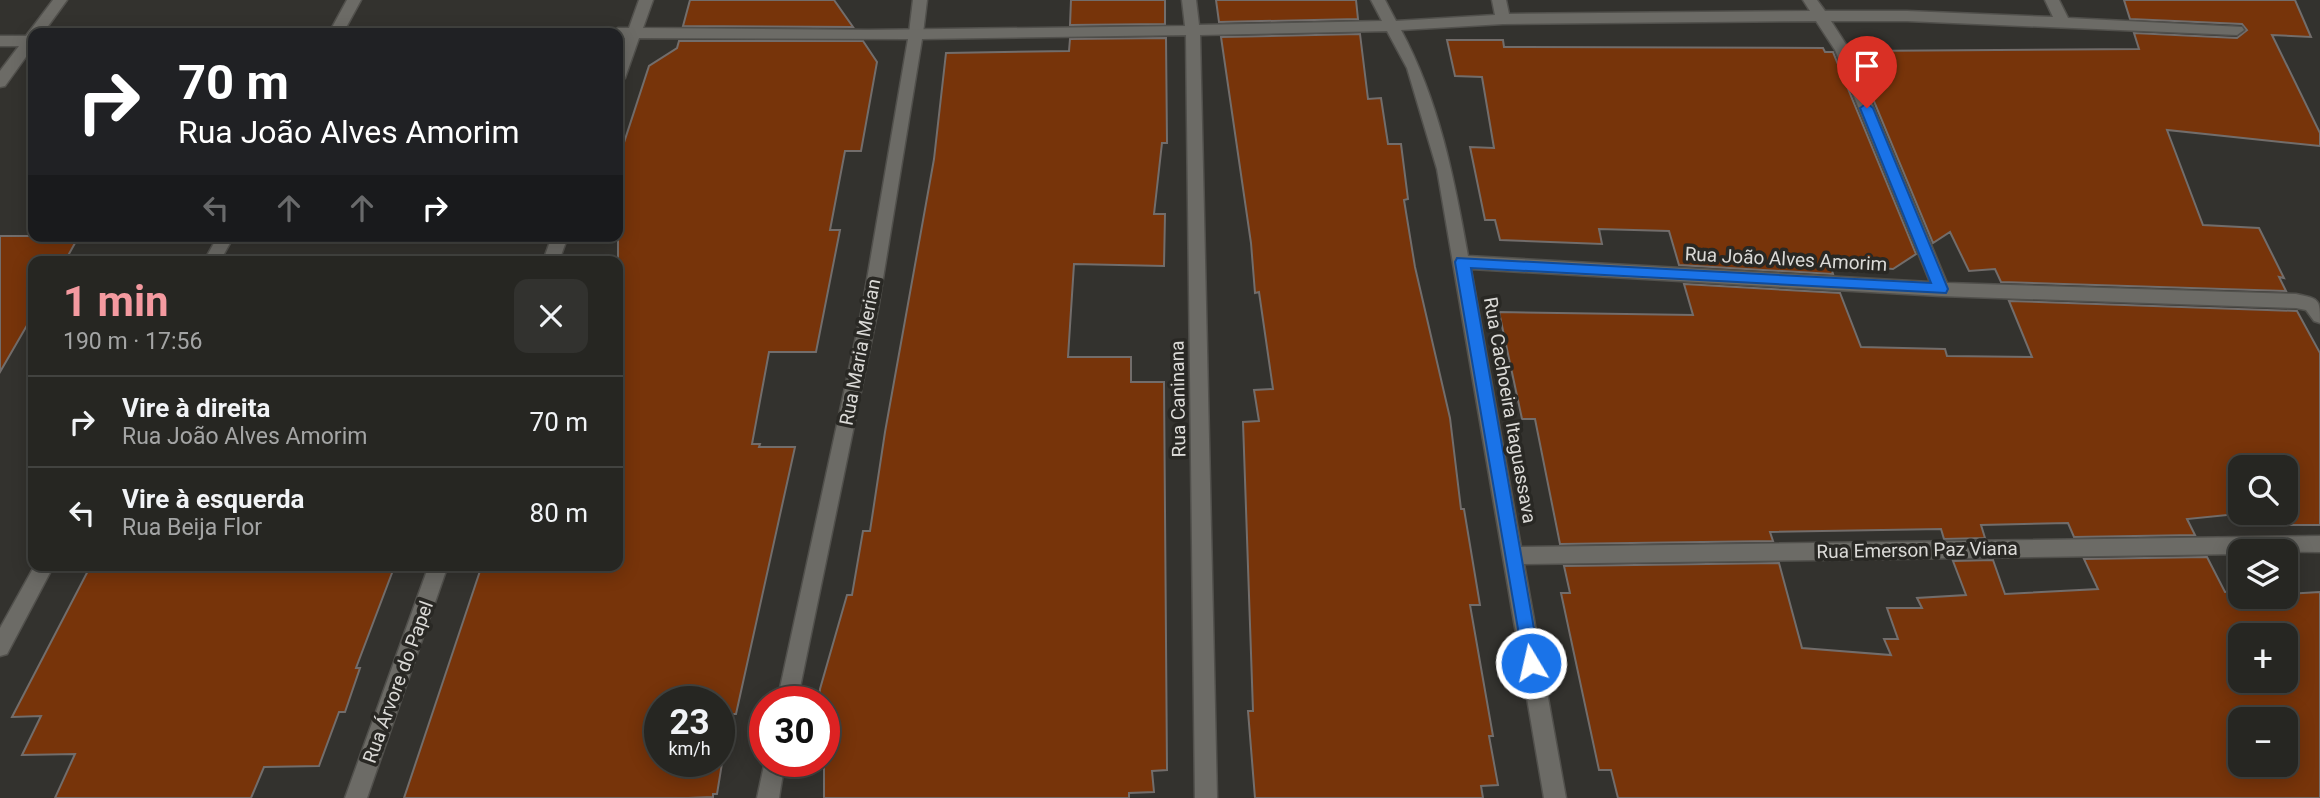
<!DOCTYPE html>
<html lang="pt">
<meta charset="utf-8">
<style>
body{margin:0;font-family:Roboto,sans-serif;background:#32322f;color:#f1f3f6;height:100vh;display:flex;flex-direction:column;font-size:26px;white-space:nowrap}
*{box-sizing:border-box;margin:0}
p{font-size:23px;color:#a4a5a5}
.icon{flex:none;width:38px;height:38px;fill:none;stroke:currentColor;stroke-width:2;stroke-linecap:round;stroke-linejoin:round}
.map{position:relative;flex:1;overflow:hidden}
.side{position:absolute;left:28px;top:256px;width:595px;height:315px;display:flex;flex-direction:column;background:#262622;border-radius:14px;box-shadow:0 4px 18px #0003,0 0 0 2px #424340}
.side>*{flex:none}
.top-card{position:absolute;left:28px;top:28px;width:595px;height:214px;border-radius:14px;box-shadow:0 4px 18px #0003,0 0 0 2px #424340;background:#202124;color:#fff;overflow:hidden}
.controls{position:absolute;left:2228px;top:455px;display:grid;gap:14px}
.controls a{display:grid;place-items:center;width:70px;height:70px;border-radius:14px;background:#262622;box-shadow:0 4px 18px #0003,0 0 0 2px #424340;font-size:35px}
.speed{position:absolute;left:644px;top:686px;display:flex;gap:14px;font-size:35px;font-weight:700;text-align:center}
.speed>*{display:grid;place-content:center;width:91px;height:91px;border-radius:50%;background:#262622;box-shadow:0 4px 18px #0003,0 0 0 2px #424340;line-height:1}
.speed small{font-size:18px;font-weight:400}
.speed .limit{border:10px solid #d22;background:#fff;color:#111}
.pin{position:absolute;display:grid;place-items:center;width:60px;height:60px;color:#fff;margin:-72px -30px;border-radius:50% 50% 50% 0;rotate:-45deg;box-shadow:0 0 7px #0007}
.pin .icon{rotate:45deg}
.me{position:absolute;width:77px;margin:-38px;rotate:351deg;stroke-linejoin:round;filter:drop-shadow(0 0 5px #0008)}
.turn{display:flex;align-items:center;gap:24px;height:147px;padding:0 35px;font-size:32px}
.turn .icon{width:91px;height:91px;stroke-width:2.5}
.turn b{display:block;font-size:49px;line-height:60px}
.lanes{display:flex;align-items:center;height:66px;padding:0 35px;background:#0003;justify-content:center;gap:35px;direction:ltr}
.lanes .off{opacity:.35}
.round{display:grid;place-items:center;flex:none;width:74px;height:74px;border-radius:14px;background:#32322f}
.summary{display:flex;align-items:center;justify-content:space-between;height:119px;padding:0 35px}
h1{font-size:42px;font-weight:700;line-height:52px;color:#f49aa0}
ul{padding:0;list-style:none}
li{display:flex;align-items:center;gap:21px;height:91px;padding:0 35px;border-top:2px solid #424340}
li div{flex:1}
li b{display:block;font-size:26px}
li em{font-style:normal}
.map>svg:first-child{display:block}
</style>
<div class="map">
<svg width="2320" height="798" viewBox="0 0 2320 798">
<rect width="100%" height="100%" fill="#33322e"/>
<path fill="#77340a" stroke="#726d6b" stroke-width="2" fill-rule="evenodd" d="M 690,0 L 834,0 L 853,27 L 683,26 Z
M 1071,0 L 1165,0 L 1165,24 L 1070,25 Z
M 1216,0 L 1356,0 L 1358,19 L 1219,22 Z
M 2124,0 L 2295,0 L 2311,37 L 2272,35 L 2320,133 L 2320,146 L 2167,130 L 2203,225 L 2259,228 L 2284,278 L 2279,277 L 2286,291 L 2001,282 L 1995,269 L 1969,271 L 1950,232 L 1933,243 L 1853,51 L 2139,49 L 2134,33 L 2237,38 L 2247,30 L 2242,24 L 2130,19 Z
M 1360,34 L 1368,99 L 1381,98 L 1388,144 L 1401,144 L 1408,199 L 1404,200 L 1415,267 L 1450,418 L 1461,509 L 1464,509 L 1480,605 L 1470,605 L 1493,736 L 1489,736 L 1498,785 L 1481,786 L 1483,798 L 1255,798 L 1248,711 L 1253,711 L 1243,422 L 1259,421 L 1254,390 L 1273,389 L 1259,292 L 1255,293 L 1251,243 L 1221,37 Z
M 1166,38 L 1167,143 L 1162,143 L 1154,214 L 1165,214 L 1164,266 L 1074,264 L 1068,357 L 1131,357 L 1131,382 L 1164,382 L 1167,770 L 1152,771 L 1154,792 L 1129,793 L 1129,798 L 824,798 L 824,702 L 819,702 L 820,689 L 847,595 L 852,595 L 863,531 L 870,531 L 885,432 L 934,159 L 946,53 L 1069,51 L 1070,39 Z
M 1447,40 L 1503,40 L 1504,47 L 1823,48 L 1825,52 L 1833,52 L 1916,254 L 1893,269 L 1830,264 L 1833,274 L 1679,265 L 1669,231 L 1599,229 L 1602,244 L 1500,240 L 1495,220 L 1485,220 L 1470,147 L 1494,148 L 1482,77 L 1455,76 Z
M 679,41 L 863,41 L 877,62 L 861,151 L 845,151 L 830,230 L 840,230 L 816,352 L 769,352 L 752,444 L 760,444 L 759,447 L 795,447 L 736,714 L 730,714 L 717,794 L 713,794 L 713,797 L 688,798 L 404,798 L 481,568 L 605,571 L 607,565 L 618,565 L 618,161 L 649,66 L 677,48 ZM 660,702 L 719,702 L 719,761 L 660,761 Z
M 0,236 L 79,236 L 65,261 L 33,261 L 33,315 L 0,372 Z
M 1684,284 L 1840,293 L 1861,347 L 1945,349 L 1947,356 L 2032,357 L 2009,301 L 2297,311 L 2320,353 L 2320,525 L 2286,525 L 2286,467 L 2240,467 L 2240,513 L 2247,513 L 2187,519 L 2195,535 L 2074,537 L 2068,523 L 1981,525 L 1985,538 L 1944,539 L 1941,529 L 1770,532 L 1773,541 L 1560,544 L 1535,419 L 1522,419 L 1499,312 L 1693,315 Z
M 2207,557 L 2225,592 L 2240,591 L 2240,597 L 2286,597 L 2286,594 L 2320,592 L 2320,798 L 1618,798 L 1611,770 L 1599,770 L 1561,593 L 1570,593 L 1564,566 L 1779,563 L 1802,648 L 1891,655 L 1884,639 L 1898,639 L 1887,608 L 1922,608 L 1917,598 L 1966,595 L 1953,561 L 1993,560 L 2005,594 L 2098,589 L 2084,559 ZM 2240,635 L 2286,635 L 2286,681 L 2240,681 ZM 2240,719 L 2286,719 L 2286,765 L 2240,765 Z
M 91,565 L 395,565 L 356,668 L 360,668 L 345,712 L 339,712 L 319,766 L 264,767 L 251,798 L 55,798 L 75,754 L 22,755 L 41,716 L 12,717 Z"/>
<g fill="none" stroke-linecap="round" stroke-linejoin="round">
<defs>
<path id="lane" d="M 913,0 L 927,0 L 923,33 L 916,38 L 909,33 Z"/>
<path id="street" d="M 53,0 L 67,0 L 43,33 L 33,33 L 33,47 L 5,86 L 0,87 L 0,71 L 19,46 L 0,46 L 0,36 L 26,36 Z
M 347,0 L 361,0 L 343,33 L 329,33 Z
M 639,0 L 653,0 L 643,28 L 868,30 L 1185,26 L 1182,0 L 1196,0 L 1199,25 L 1382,21 L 1371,0 L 1385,0 L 1396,21 L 1495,15 L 1492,0 L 1506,0 L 1509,14 L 1810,11 L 1803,0 L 1817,0 L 1825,11 L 1907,11 L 2053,17 L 2045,0 L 2059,0 L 2068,18 L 2242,27 L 2244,30 L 2237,35 L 1907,21 L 1831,21 L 1849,49 L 1947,283 L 2296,294 C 2320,299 2320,299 2320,323 L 2314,321 L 2306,310 L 2296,308 L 1941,296 L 1471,269 L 1521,547 L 2320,536 L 2320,552 L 2240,551 L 2240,554 L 1524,564 L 1566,798 L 1544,798 L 1437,169 L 1407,68 L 1387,31 L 1200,35 L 1217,798 L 1195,798 L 1186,35 L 922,39 L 878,309 L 797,702 L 777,702 L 862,309 L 908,39 L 639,38 L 625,78 L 618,83 L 618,59 L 625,38 L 618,38 L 618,33 L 611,33 L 618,28 L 629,28 ZM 1816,21 L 1835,50 L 1930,282 L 1468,256 C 1454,177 1439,101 1401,30 L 1503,24 Z
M 218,236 L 234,236 L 220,261 L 204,261 Z
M 552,236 L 568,236 L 559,261 L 543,261 Z
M 35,565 L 54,565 L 7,654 L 0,656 L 0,628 Z
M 429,565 L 448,565 L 367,798 L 345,798 Z
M 765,761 L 785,761 L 779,798 L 757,798 Z"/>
</defs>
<use href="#lane" stroke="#51504c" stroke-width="3"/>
<use href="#street" stroke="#51504c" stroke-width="3"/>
<use href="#lane" fill="#6c6b66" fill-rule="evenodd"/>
<use href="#street" fill="#6c6b66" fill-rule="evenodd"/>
</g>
<path fill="#1a73e8" stroke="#114b97" stroke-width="2" d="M 1867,103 L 1873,108 L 1948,289 L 1946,293 L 1471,268 L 1540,663 L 1538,670 L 1531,672 L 1525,670 L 1455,262 L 1457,258 L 1931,283 L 1860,108 Z"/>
<g text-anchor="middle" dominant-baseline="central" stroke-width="7" stroke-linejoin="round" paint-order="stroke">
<g font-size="19" fill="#dbdad7" stroke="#292824">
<text transform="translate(1786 259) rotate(3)">Rua João Alves Amorim</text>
<text transform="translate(860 352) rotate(-79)">Rua Maria Merian</text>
<text transform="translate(1178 399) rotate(-91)">Rua Caninana</text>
<text transform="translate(1510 410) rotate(80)">Rua Cachoeira Itaguassava</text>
<text transform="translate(1917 550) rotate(-1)">Rua Emerson Paz Viana</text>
<text transform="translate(398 682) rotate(-70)">Rua Árvore do Papel</text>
</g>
</g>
</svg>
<div class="controls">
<a><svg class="icon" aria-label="search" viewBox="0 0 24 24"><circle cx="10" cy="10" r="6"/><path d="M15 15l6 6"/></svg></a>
<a><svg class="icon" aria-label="layers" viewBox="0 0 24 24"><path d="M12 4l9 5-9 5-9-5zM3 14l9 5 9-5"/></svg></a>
<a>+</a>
<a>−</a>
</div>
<div class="speed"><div>23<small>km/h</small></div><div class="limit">30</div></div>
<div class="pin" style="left:1867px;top:108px;background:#d93025"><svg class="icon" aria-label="arrive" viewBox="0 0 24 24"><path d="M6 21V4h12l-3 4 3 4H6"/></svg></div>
<svg class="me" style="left:1531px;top:663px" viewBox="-20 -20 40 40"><circle r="17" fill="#1a73e8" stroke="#fff" stroke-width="3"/><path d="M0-11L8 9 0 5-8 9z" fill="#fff"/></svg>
<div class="top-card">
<div class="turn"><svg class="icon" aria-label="right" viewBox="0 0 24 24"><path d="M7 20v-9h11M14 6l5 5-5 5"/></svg><div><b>70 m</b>Rua João Alves Amorim</div></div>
<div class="lanes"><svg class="icon off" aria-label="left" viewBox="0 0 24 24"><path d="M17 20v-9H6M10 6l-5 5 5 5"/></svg><svg class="icon off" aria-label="ahead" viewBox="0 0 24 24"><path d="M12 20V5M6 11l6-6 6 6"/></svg><svg class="icon off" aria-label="ahead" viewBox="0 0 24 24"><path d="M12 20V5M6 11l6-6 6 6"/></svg><svg class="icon" aria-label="right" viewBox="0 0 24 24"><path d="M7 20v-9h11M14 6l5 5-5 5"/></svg></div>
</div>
<section class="side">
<div class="summary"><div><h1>1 min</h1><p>190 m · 17:56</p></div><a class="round"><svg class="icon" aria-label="close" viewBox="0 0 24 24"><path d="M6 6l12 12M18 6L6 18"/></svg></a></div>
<ul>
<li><svg class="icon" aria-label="right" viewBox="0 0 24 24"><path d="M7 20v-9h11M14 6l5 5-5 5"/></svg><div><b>Vire à direita</b><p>Rua João Alves Amorim</p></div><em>70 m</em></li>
<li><svg class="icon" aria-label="left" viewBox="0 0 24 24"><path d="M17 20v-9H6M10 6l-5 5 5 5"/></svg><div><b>Vire à esquerda</b><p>Rua Beija Flor</p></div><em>80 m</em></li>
</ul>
</section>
</div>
